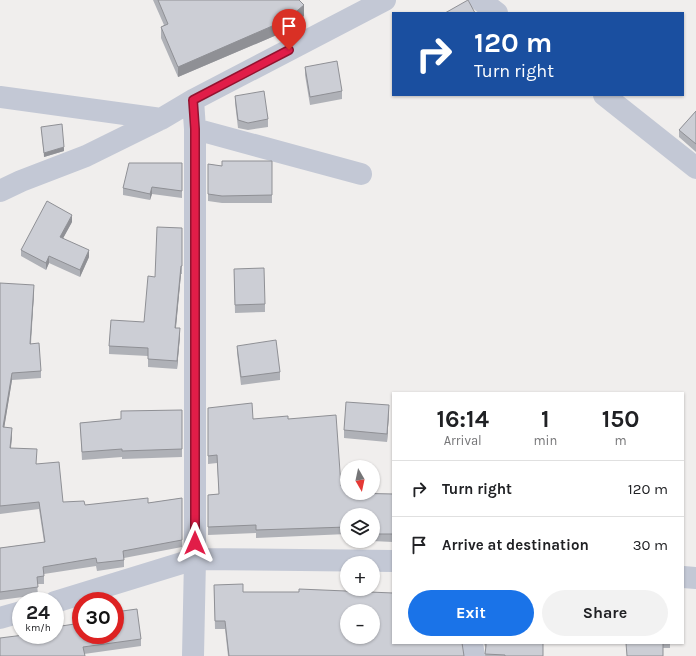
<!DOCTYPE html>
<meta charset="utf-8">
<style>
body{margin:0;font-family:Karla,sans-serif;background:#f2f2f2;color:#202124;height:100vh;display:flex;flex-direction:column;font-size:15px;white-space:nowrap}
*{box-sizing:border-box;margin:0}
p{font-size:13px;color:#757577}
.icon{flex:none;width:22px;height:22px;fill:none;stroke:currentColor;stroke-width:2;stroke-linecap:round;stroke-linejoin:round}
.map{position:relative;flex:1;overflow:hidden}
.drawer{position:absolute;left:392px;top:392px;width:292px;height:252px;display:flex;flex-direction:column;background:#fff;border-radius:0px;box-shadow:0 1px 3px #0004}
.drawer>*{flex:none}
.banner{position:absolute;left:392px;top:12px;width:292px;height:84px;border-radius:0px;box-shadow:0 1px 3px #0004;background:#1a4fa0;color:#fff;overflow:hidden}
.needle{width:26px;rotate:171deg}
.tools{position:absolute;left:340px;top:460px;display:grid;gap:8px}
.tools a{display:grid;place-items:center;width:40px;height:40px;border-radius:50%;background:#fff;box-shadow:0 1px 3px #0004;font-size:20px}
.speed{position:absolute;left:12px;top:592px;display:flex;gap:8px;font-size:20px;font-weight:700;text-align:center}
.speed>*{display:grid;place-content:center;width:52px;height:52px;border-radius:50%;background:#fff;box-shadow:0 1px 3px #0004;line-height:1}
.speed small{font-size:10px;font-weight:400}
.speed .limit{border:6px solid #d22;background:#fff;color:#111}
.pin{position:absolute;display:grid;place-items:center;width:34px;height:34px;color:#fff;margin:-41px -17px;border-radius:50% 50% 50% 0;rotate:-45deg;box-shadow:0 0 4px #0007}
.pin .icon{rotate:45deg}
.me{position:absolute;width:44px;margin:-22px;rotate:0deg;stroke-linejoin:round;filter:drop-shadow(0 0 3px #0008)}
.turn{display:flex;align-items:center;gap:14px;height:84px;padding:0 16px;font-size:18px}
.turn .icon{width:52px;height:52px;stroke-width:2.5}
.turn b{display:block;font-size:28px;line-height:34px}
.eta{display:flex;justify-content:space-evenly;align-items:center;height:68px;text-align:center}
.eta b{font-size:24px;font-weight:700;line-height:28px}
.button{display:flex;gap:8px;margin-top:auto;padding:8px 16px}
.button a{flex:1;height:46px;border-radius:24px;background:#1a73e8;color:#fff;font-size:16px;font-weight:700;line-height:46px;text-align:center}
.button a+a{background:#f2f2f2;color:#202124}
ul{padding:0;list-style:none}
li{display:flex;align-items:center;gap:12px;height:56px;padding:0 16px;border-top:1px solid #e0e0e0}
li div{flex:1}
li b{display:block;font-size:15px}
li em{font-style:normal}
.map>svg:first-child{display:block}
</style>
<div class="map">
<svg width="696" height="656" viewBox="0 0 696 656">
<rect width="100%" height="100%" fill="#f0eeed"/>
<g fill="none" stroke-linecap="round" stroke-linejoin="round">
<path stroke="#c3c8d5" stroke-width="22" d="M 480,0 L 497,13
M 604,95 L 696,168
M 0,97 L 161,119
M 195,129 L 361,174
M 0,191 L 21,181 L 86,156 L 161,119 L 193,100 L 385,0
M 683,577 L 696,578
M 55,602 L 195,559 L 393,561
M 0,618 L 21,612
M 472,643 L 474,656
M 193,656 L 195,559 L 195,129 L 193,100"/>
</g>
<path fill="#afb1b7" d="M 153,0 L 299,0 L 304,16 L 286,31 L 178,77 L 161,38 L 161,27 L 164,25 Z
M 305,67 L 342,91 L 342,99 L 310,105 L 305,75 Z
M 235,96 L 268,119 L 268,127 L 248,130 L 238,128 L 235,103 Z
M 696,111 L 696,152 L 679,137 L 679,130 Z
M 41,127 L 64,151 L 44,157 Z
M 272,161 L 272,203 L 222,203 L 208,201 L 208,164 L 222,166 Z
M 182,163 L 182,198 L 152,194 L 150,200 L 123,195 L 123,188 Z
M 72,222 L 63,238 L 89,257 L 80,277 L 49,263 L 46,270 L 21,256 L 21,250 Z
M 182,228 L 182,274 L 181,274 L 176,328 L 180,336 L 177,369 L 148,367 L 148,356 L 109,354 L 109,346 L 144,322 L 155,277 Z
M 234,269 L 265,304 L 265,312 L 235,313 Z
M 0,283 L 34,293 L 31,344 L 41,371 L 41,378 L 12,380 L 4,428 L 12,436 L 11,448 L 36,464 L 63,502 L 85,505 L 148,503 L 182,498 L 182,547 L 124,558 L 124,567 L 97,571 L 96,566 L 44,574 L 44,584 L 37,584 L 38,595 L 0,600 L 0,548 L 44,542 L 39,509 L 0,514 Z
M 237,346 L 280,372 L 280,380 L 241,385 L 237,353 Z
M 208,408 L 253,419 L 288,419 L 347,493 L 393,494 L 393,542 L 372,541 L 373,541 L 373,515 L 347,515 L 347,534 L 256,538 L 256,533 L 208,535 L 208,495 L 219,494 L 217,463 L 208,464 Z
M 182,410 L 182,457 L 122,459 L 122,457 L 82,460 L 80,423 L 121,419 Z
M 389,413 L 387,442 L 344,438 L 344,430 Z
M 214,585 L 243,592 L 393,643 L 464,656 L 228,656 L 225,629 L 215,629 Z
M 141,639 L 141,646 L 84,654 L 0,656 Z
M 484,643 L 543,643 L 543,656 L 485,656 L 486,650 Z
M 626,643 L 670,643 L 670,648 L 663,648 Z"/>
<path fill="#8f9095" d="M 304,5 L 304,16 L 286,31 L 178,77 L 178,67 Z
M 64,147 L 64,151 L 44,157 L 44,153 Z
M 152,187 L 152,194 L 150,200 L 150,194 Z
M 72,215 L 72,222 L 60,244 L 60,237 Z
M 89,250 L 89,257 L 80,277 L 80,270 Z
M 49,256 L 49,263 L 46,270 L 46,263 Z
M 181,266 L 181,274 L 175,336 L 175,328 Z
M 34,285 L 34,293 L 30,351 L 30,344 Z
M 180,328 L 180,336 L 177,369 L 177,361 Z
M 12,373 L 12,380 L 3,435 L 3,427 Z
M 389,405 L 389,413 L 387,442 L 387,434 Z
M 12,428 L 12,436 L 10,455 L 10,448 Z"/>
<path fill="#ccced5" stroke="#8f9095" fill-rule="evenodd" d="M 158,0 L 299,0 L 304,5 L 286,20 L 178,67 L 161,27 L 168,24 Z
M 468,0 L 475,13 L 445,13 Z
M 337,61 L 342,91 L 310,97 L 305,67 Z
M 264,91 L 268,119 L 248,123 L 238,120 L 235,96 Z
M 696,111 L 696,144 L 679,130 Z
M 62,124 L 64,147 L 44,153 L 41,127 Z
M 222,161 L 272,161 L 272,195 L 222,196 L 208,194 L 208,164 L 222,166 Z
M 129,163 L 182,163 L 182,191 L 152,187 L 150,194 L 123,188 Z
M 47,201 L 72,215 L 60,237 L 89,250 L 80,270 L 49,256 L 46,263 L 21,250 Z
M 157,227 L 182,228 L 182,266 L 181,266 L 175,328 L 180,328 L 177,361 L 148,359 L 148,348 L 109,346 L 111,320 L 144,322 L 148,276 L 155,277 Z
M 264,268 L 265,304 L 235,305 L 234,269 Z
M 0,283 L 34,285 L 30,344 L 39,343 L 41,371 L 12,373 L 3,427 L 12,428 L 10,448 L 37,449 L 36,464 L 59,462 L 63,502 L 84,501 L 85,505 L 148,498 L 148,503 L 182,498 L 182,540 L 123,551 L 124,560 L 97,563 L 96,558 L 43,567 L 44,576 L 37,577 L 38,587 L 0,592 L 0,548 L 45,542 L 39,502 L 0,506 Z
M 276,340 L 280,372 L 241,377 L 237,346 Z
M 346,402 L 389,405 L 387,434 L 344,430 Z
M 252,403 L 253,419 L 288,416 L 288,419 L 336,415 L 341,486 L 347,486 L 347,493 L 393,494 L 393,534 L 373,534 L 373,515 L 347,515 L 347,527 L 256,530 L 256,525 L 208,527 L 208,495 L 219,494 L 217,455 L 208,456 L 208,408 Z
M 182,410 L 182,449 L 122,451 L 122,449 L 82,452 L 80,423 L 121,419 L 121,411 Z
M 243,584 L 243,592 L 299,592 L 299,589 L 393,593 L 393,643 L 462,643 L 464,656 L 229,656 L 225,621 L 215,621 L 214,585 ZM 347,611 L 373,611 L 373,637 L 347,637 Z
M 137,609 L 141,639 L 83,647 L 85,656 L 0,656 L 0,638 L 24,635 L 55,635 L 55,627 L 81,623 L 81,635 L 115,635 L 115,612 Z
M 486,643 L 543,643 L 543,656 L 505,656 L 505,655 L 485,654 L 486,646 Z
M 626,643 L 663,643 L 663,656 L 627,656 Z"/>
<g fill="none" stroke-linecap="round" stroke-linejoin="round">
<defs>
<path id="route" d="M 195,543 L 195,129 L 193,100 L 289,50"/>
</defs>
<use href="#route" stroke="#92132f" stroke-width="10"/>
<use href="#route" stroke="#e11d48" stroke-width="7"/>
</g>
</svg>
<div class="tools">
<a><svg class="needle" viewBox="-14 -14 28 28"><path d="M0-13l5 13h-10z" fill="#e53935"/><path d="M0 13l5-13h-10z" fill="#757577"/></svg></a>
<a><svg class="icon" aria-label="layers" viewBox="0 0 24 24"><path d="M12 4l9 5-9 5-9-5zM3 14l9 5 9-5"/></svg></a>
<a>+</a>
<a>−</a>
</div>
<div class="speed"><div>24<small>km/h</small></div><div class="limit">30</div></div>
<div class="pin" style="left:289px;top:50px;background:#d93025"><svg class="icon" aria-label="arrive" viewBox="0 0 24 24"><path d="M6 21V4h12l-3 4 3 4H6"/></svg></div>
<svg class="me" style="left:195px;top:543px" viewBox="-20 -20 40 40"><path d="M0-17L14 15 0 8-14 15z" fill="#e11d48" stroke="#fff" stroke-width="4"/></svg>
<div class="banner">
<div class="turn"><svg class="icon" aria-label="right" viewBox="0 0 24 24"><path d="M7 20v-9h11M14 6l5 5-5 5"/></svg><div><b>120 m</b>Turn right</div></div>
</div>
<section class="drawer">
<div class="eta">
<div><b>16:14</b><p>Arrival</p></div>
<div><b>1</b><p>min</p></div>
<div><b>150</b><p>m</p></div>
</div>
<ul>
<li><svg class="icon" aria-label="right" viewBox="0 0 24 24"><path d="M7 20v-9h11M14 6l5 5-5 5"/></svg><div><b>Turn right</b></div><em>120 m</em></li>
<li><svg class="icon" aria-label="arrive" viewBox="0 0 24 24"><path d="M6 21V4h12l-3 4 3 4H6"/></svg><div><b>Arrive at destination</b></div><em>30 m</em></li>
</ul>
<div class="button"><a>Exit</a><a>Share</a></div>
</section>
</div>
